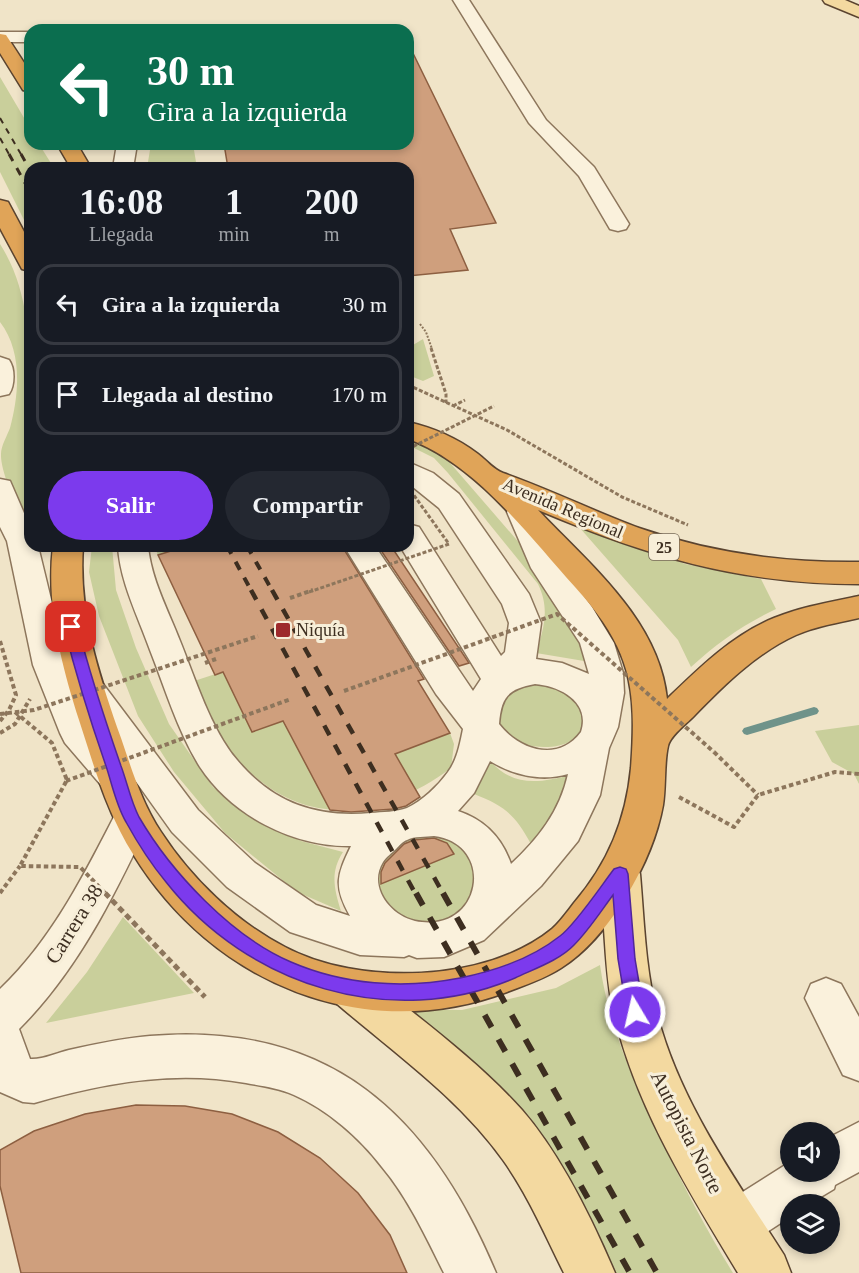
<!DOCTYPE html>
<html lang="es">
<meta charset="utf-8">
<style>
body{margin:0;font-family:Georgia,serif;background:#242831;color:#f1f3f6;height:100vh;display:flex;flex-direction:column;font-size:22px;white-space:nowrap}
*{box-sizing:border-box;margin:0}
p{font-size:20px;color:#9ea1a6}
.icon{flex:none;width:33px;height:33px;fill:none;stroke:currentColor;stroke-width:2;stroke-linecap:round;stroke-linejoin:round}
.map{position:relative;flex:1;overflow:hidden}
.side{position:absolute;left:24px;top:162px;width:390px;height:390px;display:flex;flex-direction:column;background:#171b24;border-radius:18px;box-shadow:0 3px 9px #0003}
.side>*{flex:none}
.top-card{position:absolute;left:24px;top:24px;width:390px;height:126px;border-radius:18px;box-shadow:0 3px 9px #0003;background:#0b6e4f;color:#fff;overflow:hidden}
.controls{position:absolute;left:780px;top:1122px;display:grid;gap:12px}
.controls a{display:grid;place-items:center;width:60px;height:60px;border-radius:50%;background:#171b24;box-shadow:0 3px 9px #0003;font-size:30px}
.pin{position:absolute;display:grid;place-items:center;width:51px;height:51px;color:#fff;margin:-26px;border-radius:12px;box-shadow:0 3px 9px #0006}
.me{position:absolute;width:66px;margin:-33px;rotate:351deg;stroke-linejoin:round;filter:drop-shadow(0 0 4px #0008)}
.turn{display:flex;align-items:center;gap:21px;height:126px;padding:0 24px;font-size:27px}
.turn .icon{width:78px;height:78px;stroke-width:2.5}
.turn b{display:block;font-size:42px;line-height:51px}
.eta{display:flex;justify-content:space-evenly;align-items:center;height:102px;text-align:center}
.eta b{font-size:36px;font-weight:700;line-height:42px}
.action{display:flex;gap:12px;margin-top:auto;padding:12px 24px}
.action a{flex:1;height:69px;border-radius:36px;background:#7c3aed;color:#fff;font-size:24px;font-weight:700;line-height:69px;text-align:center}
.action a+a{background:#242831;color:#f1f3f6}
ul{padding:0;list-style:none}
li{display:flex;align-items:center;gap:18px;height:81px;margin:0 12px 9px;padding:0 12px;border:3px solid #363941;border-radius:18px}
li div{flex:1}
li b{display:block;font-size:22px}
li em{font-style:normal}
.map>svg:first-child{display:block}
</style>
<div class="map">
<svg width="859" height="1273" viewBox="0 0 859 1273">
<rect width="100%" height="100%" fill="#f0e4c8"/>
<path fill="#c9cf9b" d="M 0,77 L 30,128 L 30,144 L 39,144 L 54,168 L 30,168 L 30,232 L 0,172 Z
M 151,144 L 193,144 L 197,168 L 147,168 Z
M 0,244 C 34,297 30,363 30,422 C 30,461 30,499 30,537 C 22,519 0,473 1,454 C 1,446 7,436 10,428 C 19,394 23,352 0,322 Z
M 423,339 L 434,376 L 423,381 L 408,375 L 408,348 Z
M 408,437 L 438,449 L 548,576 L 581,623 L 584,661 L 536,653 C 544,628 550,609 538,584 L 448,473 L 434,458 L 408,445 Z
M 572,519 L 685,564 L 761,579 L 776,609 C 744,624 717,643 691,667 L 678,640 Z
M 92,546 L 112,546 L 116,590 L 136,648 L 169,724 L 213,787 L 253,816 L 301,841 L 343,852 C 330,872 334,889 341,911 L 297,892 L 225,833 L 174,772 L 138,716 L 99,616 L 89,572 Z
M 154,546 L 312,546 L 431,740 L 450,733 L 454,744 L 451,768 C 388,815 313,830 251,773 C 244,767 236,761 230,755 C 216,736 203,703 191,682 L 234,668 L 175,550 L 158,555 Z
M 538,680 L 577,697 C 579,703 584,712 584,719 C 586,761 489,754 498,711 C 504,685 515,686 538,680 Z
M 859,725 L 859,784 L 854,774 L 832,762 L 815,731 Z
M 491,762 C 514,787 540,783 570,775 L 556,816 L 531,844 C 515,815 505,806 474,794 Z
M 437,833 L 467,847 L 482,874 L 461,916 L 426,926 L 392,915 L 374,888 L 379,858 L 403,837 Z
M 123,917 L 194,993 L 46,1023 L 87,972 Z
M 600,965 C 609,1028 636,1088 664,1145 C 685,1189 707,1231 733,1273 L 611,1273 L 385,1009 L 462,1010 L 556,988 Z"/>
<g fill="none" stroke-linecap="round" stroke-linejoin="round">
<path fill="#6f938a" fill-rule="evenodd" d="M 814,707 L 817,708 L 819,711 L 817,714 L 747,735 L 744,734 L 742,731 L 744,728 Z"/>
</g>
<path fill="#cf9f7d" stroke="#8d5f41" stroke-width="1.5" d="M 408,43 L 496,223 L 450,229 L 468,270 L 408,276 L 408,168 L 228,168 L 224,144 L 408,144 Z
M 187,546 L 342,546 L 424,679 L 418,681 L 450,733 L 395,754 L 420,797 L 406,806 L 394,809 L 351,812 L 330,810 L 283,721 L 252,732 L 223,672 L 215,675 L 158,555 Z
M 378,546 L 391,546 L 469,663 L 459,666 Z
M 434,838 L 447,843 L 454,854 L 381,884 L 381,872 L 385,863 L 404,844 L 414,840 Z
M 136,1105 L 185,1106 L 232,1114 L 278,1132 L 320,1158 L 358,1193 L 390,1235 L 407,1273 L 21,1273 L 0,1186 L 0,1150 L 34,1131 L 85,1114 Z"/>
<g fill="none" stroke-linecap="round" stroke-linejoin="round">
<defs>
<path id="minor" d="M 453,0 L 469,0 L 546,120 L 594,167 L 629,224 L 626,229 L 618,231 L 610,229 L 579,176 L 529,123 Z
M 0,32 L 30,32 L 30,42 L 0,42 Z
M 117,144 L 137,144 L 133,168 L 113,168 Z
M 0,357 L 9,360 C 15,368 15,385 9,394 L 0,396 Z
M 408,462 L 433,473 L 459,494 L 529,594 L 541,623 L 536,659 L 562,663 L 589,674 L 580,643 L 531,568 L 507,512 L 511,505 L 522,502 L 533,505 L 561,566 L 592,607 L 614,643 L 623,673 L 624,693 L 618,727 L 609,748 L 600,795 L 578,841 L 541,886 L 484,940 L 444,957 L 417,958 L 409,955 L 404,957 L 360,955 L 290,932 L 227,887 L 172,832 L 132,776 L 127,785 L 114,790 L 101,785 L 65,743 L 60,733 L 33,665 L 7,541 L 0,527 L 0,479 L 10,481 L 30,527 L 30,546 L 38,546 L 67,665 L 77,688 L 79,684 L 91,680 L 103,684 L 198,810 L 255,863 L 316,905 L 350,916 C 333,886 337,875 351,846 C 294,847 232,816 200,767 C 178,732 165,688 150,650 C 138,616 120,582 118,546 L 148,546 C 151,579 168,610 180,641 C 195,678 211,730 237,760 C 273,803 316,818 371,813 C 382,812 397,812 407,808 C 422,801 438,786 448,772 C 457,760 460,744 463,729 L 436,694 L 344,546 L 375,546 L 473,691 L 481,679 L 400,546 L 408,546 L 408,524 L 419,527 L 501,656 L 505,652 L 509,623 L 502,604 L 439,508 L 408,483 ZM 535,684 C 560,686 591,702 581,732 C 558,763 519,750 499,724 C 501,697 508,689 535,684 ZM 88,715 L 108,743 L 93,726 ZM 490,761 C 513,775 541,782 568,774 C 560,811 538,839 511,864 C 502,838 485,820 458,811 L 474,793 ZM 434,836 C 497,844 482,935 415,921 C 389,915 368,886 383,862 C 386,857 392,853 396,849 C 399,846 403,841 407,840 C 414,836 426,837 434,836 Z
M 132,802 L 145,807 L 151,818 C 115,894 79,969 19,1029 L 30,1059 C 42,1060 57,1053 69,1050 C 96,1044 123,1038 150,1036 C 330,1021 430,1115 496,1273 L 444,1273 C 426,1237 408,1198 382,1167 C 360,1138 328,1110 294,1095 C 279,1088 262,1086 246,1083 C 173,1070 104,1083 34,1103 L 23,1102 L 0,1092 L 0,989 C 53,939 86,871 119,807 Z
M 826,978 L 841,984 L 859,1017 L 859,1081 L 843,1075 L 805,998 L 811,984 Z
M 859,1122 L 859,1172 L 835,1185 L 834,1189 L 809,1204 L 790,1204 L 790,1217 L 753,1241 L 736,1248 L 719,1241 L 712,1224 L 719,1207 L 790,1162 L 790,1172 L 830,1172 L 830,1137 Z"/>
<path id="major" d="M 823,0 L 845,0 L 859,6 L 859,17 L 825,3 Z
M 620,857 L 634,862 L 640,874 C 644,919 645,965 656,1010 C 678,1100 735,1178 784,1255 L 791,1273 L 738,1273 C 688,1190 635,1106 613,1010 C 607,984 606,956 604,929 C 602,907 597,882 606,862 Z
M 351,970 L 366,975 C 419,1018 476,1059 522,1110 C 561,1155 592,1219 615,1273 L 564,1273 C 545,1235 528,1195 503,1160 C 459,1098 393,1052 336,1003 L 330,989 L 336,975 Z"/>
<path id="highway" d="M 0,34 L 6,35 L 30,72 L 30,92 L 23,90 L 0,53 Z
M 57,144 L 77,144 L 91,168 L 71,168 Z
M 0,200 L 8,202 L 30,243 L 30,271 L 22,269 L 0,228 Z
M 408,422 C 434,428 457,438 478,454 C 486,460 494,470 503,473 C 549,489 593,511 639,528 C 711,553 783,563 859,562 L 859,584 C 739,584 647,556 538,510 C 589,564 659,620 667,699 C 698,669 732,635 774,618 C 801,607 830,602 859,596 L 859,618 C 838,623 816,626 796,635 C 756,653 723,686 693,717 C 686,724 670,736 668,746 C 664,763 666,786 663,805 C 653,861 610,937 561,968 C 544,979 525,985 507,992 C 363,1046 212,983 133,854 C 107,813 94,766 79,720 C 61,663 46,606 53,546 L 83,546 C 78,614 99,675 121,738 C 132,770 142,804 161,832 C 191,878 236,922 285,947 C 358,986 486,983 552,929 C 560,922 567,912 574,903 C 608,863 626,820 631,768 C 637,686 631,649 575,587 C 528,535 475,463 408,439 Z"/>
</defs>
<use href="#minor" stroke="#8d765c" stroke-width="3"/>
<use href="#major" stroke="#5b4430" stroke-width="3"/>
<use href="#highway" stroke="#5b4430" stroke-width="3"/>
<path stroke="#8d765c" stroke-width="2" stroke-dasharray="2 1.5" stroke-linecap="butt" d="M 420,324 L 426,332 L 432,349"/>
<path stroke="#8d765c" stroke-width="3" stroke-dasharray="4 2" stroke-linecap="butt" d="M 431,348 L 446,394 L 446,403
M 408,385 L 507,430 L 622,497 L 688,525
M 453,406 L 465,400"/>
<path stroke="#8d765c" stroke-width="4" stroke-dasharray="4.5 3" stroke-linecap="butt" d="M 0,641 L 16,695 L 9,710 L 0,721
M 205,663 L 216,659
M 0,733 L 15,724 L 30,699
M 714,752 L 758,795
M 679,797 L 734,827 L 758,795 L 835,772 L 859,774"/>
<use href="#minor" fill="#faf1dc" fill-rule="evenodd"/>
<use href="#major" fill="#f3d9a0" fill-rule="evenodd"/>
<use href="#highway" fill="#e0a458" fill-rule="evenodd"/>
<path stroke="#3d2e20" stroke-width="2" stroke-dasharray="6 6" stroke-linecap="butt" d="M 0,118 L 22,156
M 0,138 L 10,156"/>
<path stroke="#3d2e20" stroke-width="3" stroke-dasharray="8 8" stroke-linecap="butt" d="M 9,154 L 30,192
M 21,154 L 30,170"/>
<path stroke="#3d2e20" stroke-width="4" stroke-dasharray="9 9" stroke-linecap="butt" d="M 227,546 L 252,592
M 247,546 L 273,592"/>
<path stroke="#3d2e20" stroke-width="4.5" stroke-dasharray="11 11" stroke-linecap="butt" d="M 251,590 L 416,895
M 272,590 L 444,895"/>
<path stroke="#3d2e20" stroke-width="6" stroke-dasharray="14 14" stroke-linecap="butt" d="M 416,893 L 630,1273
M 443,893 L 657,1273"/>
<path stroke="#8d765c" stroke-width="3" stroke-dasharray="4 2" stroke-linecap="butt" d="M 408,449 L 494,406
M 309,592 L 449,544 L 408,487"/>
<path stroke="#8d765c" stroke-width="4" stroke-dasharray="4.5 3" stroke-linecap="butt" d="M 290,598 L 313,590
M 344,691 L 557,614 L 714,752
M 15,712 L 52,743 L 67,780 L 20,866 L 80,867 L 107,895
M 0,714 L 34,710 L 258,636
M 66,781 L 291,699
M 0,893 L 20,866"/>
<path stroke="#8d765c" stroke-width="5" stroke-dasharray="6 4" stroke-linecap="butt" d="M 105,893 L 205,997"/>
</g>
<path fill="#7c3aed" stroke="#51269a" stroke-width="1.5" d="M 71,623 L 78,627 C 90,675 105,720 121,766 C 127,782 131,802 139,817 C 171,872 232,937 291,962 C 344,985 404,989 460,978 C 495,971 531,959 560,936 C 575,925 601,886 614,869 L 620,867 L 626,869 L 628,874 L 635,959 L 644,1012 L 642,1018 L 635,1020 L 629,1018 L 627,1012 L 618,959 L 613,895 C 601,911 589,930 574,945 C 560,960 534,969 515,978 C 391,1031 248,986 166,882 C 151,864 137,842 126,822 C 116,805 112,784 106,766 C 90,720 76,675 64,627 Z"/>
<rect fill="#9e2a2b" stroke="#f7eed8" stroke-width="2" x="275" y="622" width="16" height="16" rx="3"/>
<g text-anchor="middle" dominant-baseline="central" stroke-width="6" stroke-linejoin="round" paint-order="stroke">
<rect fill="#f7eed8" stroke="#756857" stroke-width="1.5" x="649" y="534" width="30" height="26" rx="4.5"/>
<g font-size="16" font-weight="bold" fill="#3d2e20">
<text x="664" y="547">25</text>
</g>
<g font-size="18" fill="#3d2e20" stroke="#f7eed8">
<text transform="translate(563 508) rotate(23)">Avenida Regional</text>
</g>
<g font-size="18" fill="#3d2e20" stroke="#f7eed8" text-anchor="start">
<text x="296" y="630">Niquía</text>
</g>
<g font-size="21" fill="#3d2e20" stroke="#f7eed8">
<text transform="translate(74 924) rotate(-58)">Carrera 38</text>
<text transform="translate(687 1132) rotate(63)">Autopista Norte</text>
</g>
</g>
</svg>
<div class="controls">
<a><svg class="icon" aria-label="sound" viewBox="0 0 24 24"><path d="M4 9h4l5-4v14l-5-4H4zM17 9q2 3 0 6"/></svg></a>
<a><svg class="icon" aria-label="layers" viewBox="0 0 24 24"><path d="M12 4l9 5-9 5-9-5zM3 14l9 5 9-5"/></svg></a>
</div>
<div class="pin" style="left:71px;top:627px;background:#d93025"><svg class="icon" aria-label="arrive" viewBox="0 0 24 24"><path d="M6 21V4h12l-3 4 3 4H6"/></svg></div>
<svg class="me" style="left:635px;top:1012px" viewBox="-20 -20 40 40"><circle r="17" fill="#7c3aed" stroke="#fff" stroke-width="3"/><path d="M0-11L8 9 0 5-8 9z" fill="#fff"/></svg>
<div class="top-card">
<div class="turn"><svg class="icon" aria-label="left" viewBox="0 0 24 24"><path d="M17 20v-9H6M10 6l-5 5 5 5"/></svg><div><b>30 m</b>Gira a la izquierda</div></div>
</div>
<section class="side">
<div class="eta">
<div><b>16:08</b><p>Llegada</p></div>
<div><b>1</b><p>min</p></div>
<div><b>200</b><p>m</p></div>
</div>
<ul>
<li><svg class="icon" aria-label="left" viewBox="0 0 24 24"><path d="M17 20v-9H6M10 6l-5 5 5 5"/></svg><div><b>Gira a la izquierda</b></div><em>30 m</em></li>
<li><svg class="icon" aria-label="arrive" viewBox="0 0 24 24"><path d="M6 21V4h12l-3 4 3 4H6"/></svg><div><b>Llegada al destino</b></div><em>170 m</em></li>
</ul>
<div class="action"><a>Salir</a><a>Compartir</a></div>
</section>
</div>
